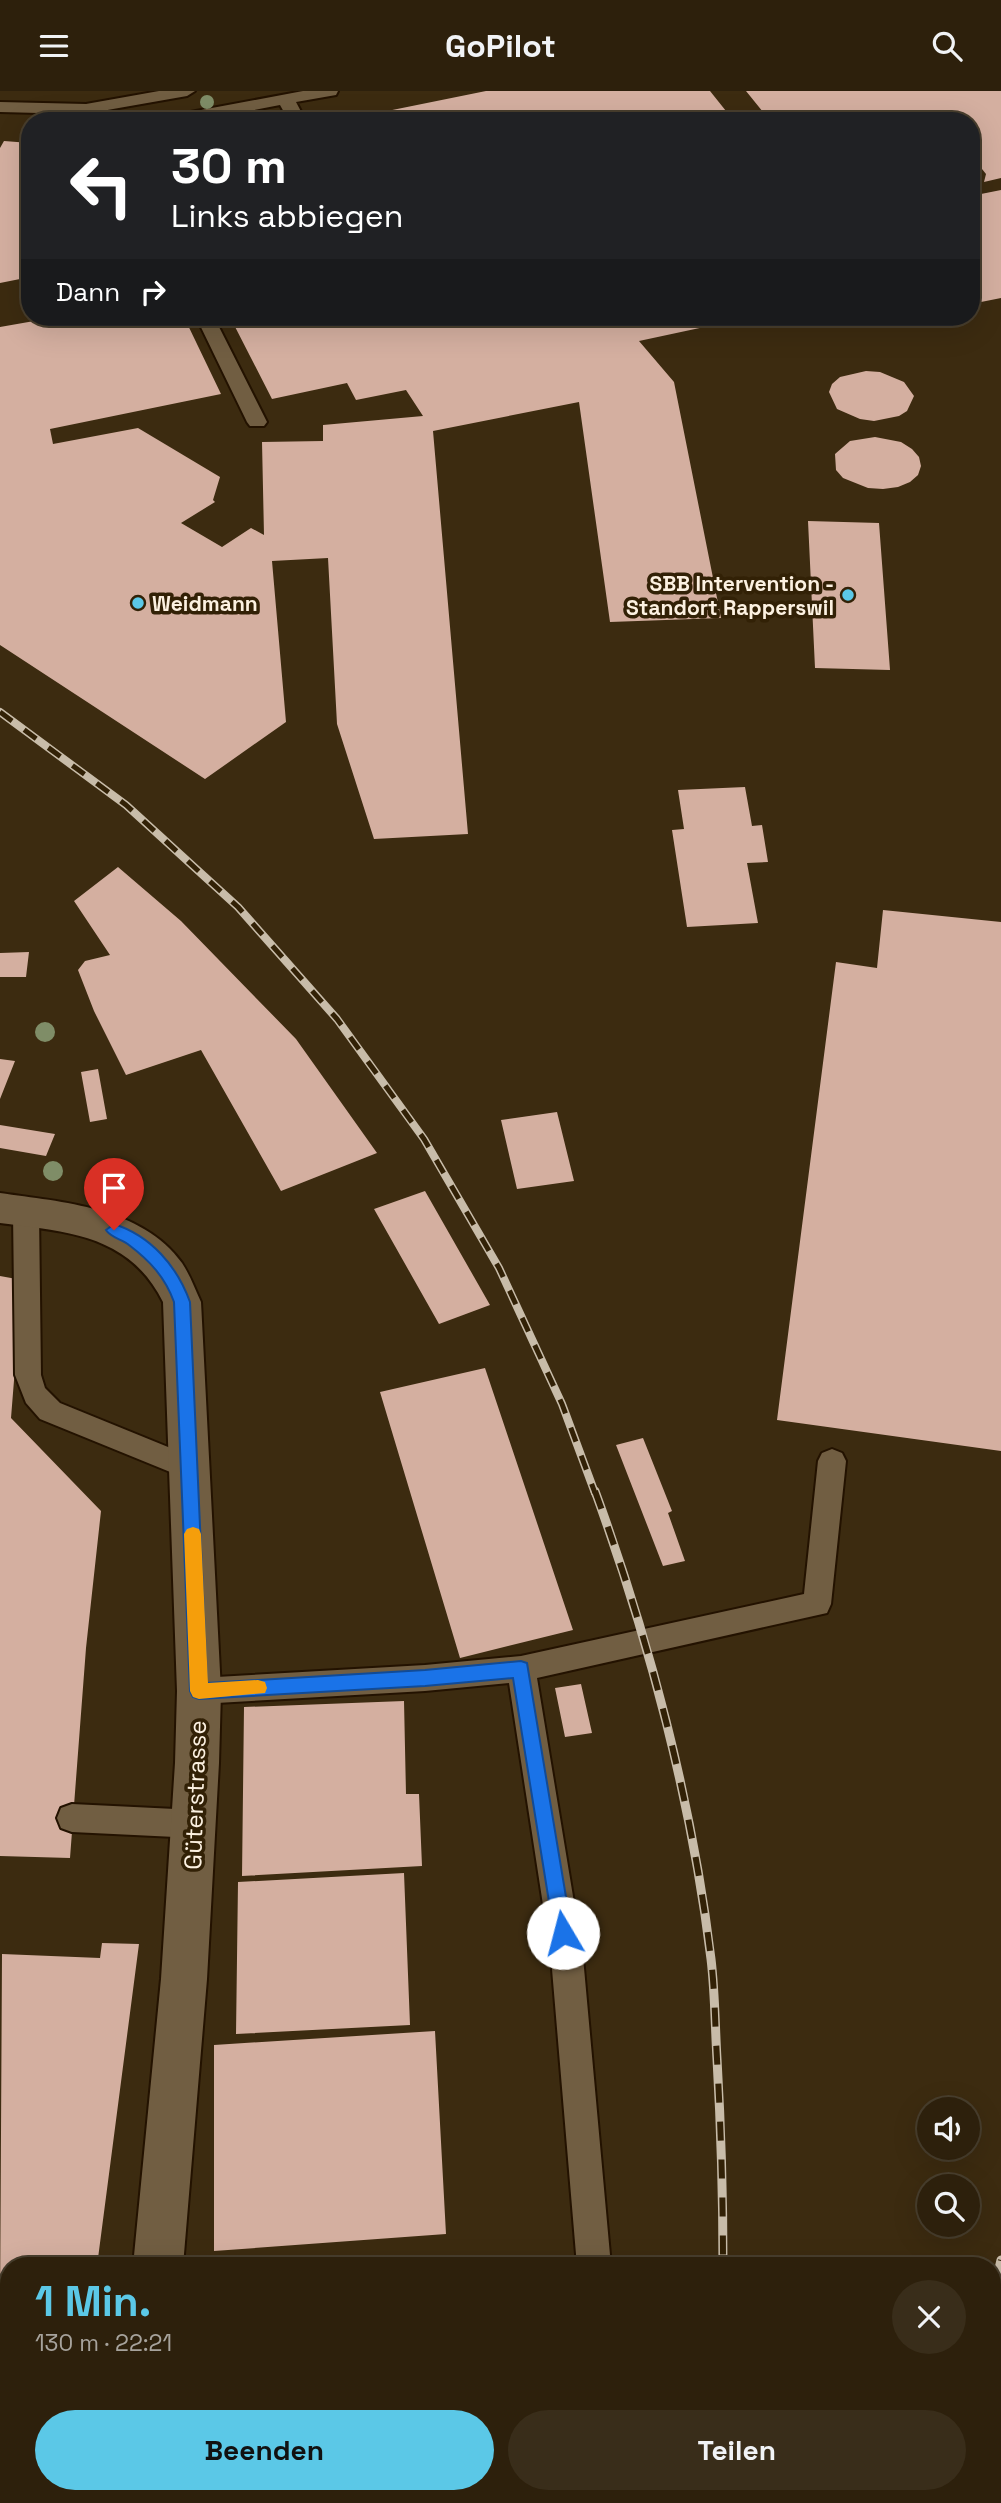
<!DOCTYPE html>
<html lang="de">
<meta charset="utf-8">
<style>
body{margin:0;font-family:"Space Grotesk",sans-serif;background:#392d1a;color:#f1f3f6;height:100vh;display:flex;flex-direction:column;font-size:26px;white-space:nowrap}
*{box-sizing:border-box;margin:0}
p{font-size:23px;color:#a7a39d}
.icon{flex:none;width:38px;height:38px;fill:none;stroke:currentColor;stroke-width:2;stroke-linecap:round;stroke-linejoin:round}
.map{position:relative;flex:1;overflow:hidden}
.details{position:absolute;left:0px;top:2166px;width:1001px;height:247px;display:flex;flex-direction:column;background:#2d200c;border-radius:28px 28px 0 0;box-shadow:0 7px 28px #0002,0 0 0 2px #483e2d}
.details>*{flex:none}
.guide{position:absolute;left:21px;top:21px;width:959px;height:214px;border-radius:28px;box-shadow:0 7px 28px #0002,0 0 0 2px #483e2d;background:#202124;color:#fff;overflow:hidden}
.buttons{position:absolute;left:917px;top:2006px;display:grid;gap:14px}
.buttons a{display:grid;place-items:center;width:63px;height:63px;border-radius:50%;background:#2d200c;box-shadow:0 7px 28px #0002,0 0 0 2px #483e2d;font-size:35px}
.pin{position:absolute;display:grid;place-items:center;width:60px;height:60px;color:#fff;margin:-72px -30px;border-radius:50% 50% 50% 0;rotate:-45deg;box-shadow:0 0 7px #0007}
.pin .icon{rotate:45deg}
.me{position:absolute;width:77px;margin:-38px;rotate:352deg;stroke-linejoin:round;filter:drop-shadow(0 0 5px #0008)}
.turn{display:flex;align-items:center;gap:24px;height:147px;padding:0 35px;font-size:32px}
.turn .icon{width:91px;height:91px;stroke-width:2.5}
.turn b{display:block;font-size:49px;line-height:60px}
.then{display:flex;align-items:center;height:66px;padding:0 35px;background:#0003;gap:14px;font-size:26px}
.round{display:grid;place-items:center;flex:none;width:74px;height:74px;border-radius:37px;background:#392d1a}
.head{display:flex;align-items:center;justify-content:space-between;height:119px;padding:0 35px}
h1{font-size:42px;font-weight:700;line-height:52px;color:#5bc8e7}
.primary-button{display:flex;gap:14px;margin-top:auto;padding:14px 35px}
.primary-button a{flex:1;height:80px;border-radius:42px;background:#5bc8e7;color:#111;font-size:28px;font-weight:700;line-height:80px;text-align:center}
.primary-button a+a{background:#392d1a;color:#f1f3f6}
header{display:flex;justify-content:space-between;align-items:center;height:91px;padding:0 35px;background:#2d200c;font-size:32px;font-weight:700}
.map>svg:first-child{display:block}
</style>
<header><svg class="icon" aria-label="menu" viewBox="0 0 24 24"><path d="M4 6h16M4 12h16M4 18h16"/></svg>GoPilot<svg class="icon" aria-label="search" viewBox="0 0 24 24"><circle cx="10" cy="10" r="6"/><path d="M15 15l6 6"/></svg></header>
<div class="map">
<svg width="1001" height="2412" viewBox="0 0 1001 2412">
<rect width="100%" height="100%" fill="#3c2b10"/>
<path fill="#d4afa0" d="M 486,0 L 710,0 L 734,30 L 338,30 Z
M 746,0 L 1001,0 L 1001,87 L 984,91 L 986,83 L 982,78 L 971,73 L 971,30 L 760,30 L 758,28 L 767,26 Z
M 4,50 L 30,52 L 30,186 L 0,192 L 0,57 Z
M 1001,99 L 1001,207 L 971,213 L 971,105 Z
M 57,226 L 184,226 L 221,303 L 50,338 L 53,353 L 138,337 L 220,386 L 213,409 L 215,411 L 181,432 L 222,456 L 251,437 L 264,444 L 262,351 L 323,350 L 323,334 L 423,325 L 406,299 L 356,309 L 347,292 L 272,308 L 230,226 L 751,226 L 639,250 L 674,291 L 721,527 L 610,531 L 579,311 L 433,340 L 468,743 L 374,748 L 337,633 L 328,467 L 272,470 L 286,631 L 205,688 L 0,554 L 0,236 Z
M 866,280 L 880,281 L 904,291 L 914,305 L 907,320 L 899,325 L 874,330 L 860,328 L 837,318 L 829,301 L 832,293 L 840,286 Z
M 875,346 L 901,351 L 912,358 L 919,366 L 921,375 L 918,384 L 910,391 L 898,396 L 883,398 L 868,397 L 843,387 L 836,379 L 835,363 L 850,350 Z
M 808,430 L 879,432 L 890,579 L 815,577 Z
M 745,696 L 752,735 L 762,734 L 768,771 L 747,772 L 758,832 L 687,836 L 672,739 L 684,738 L 678,699 Z
M 118,776 L 181,830 L 296,948 L 377,1062 L 281,1100 L 201,959 L 126,984 L 94,920 L 78,879 L 85,870 L 110,864 L 74,810 Z
M 883,819 L 1001,831 L 1001,1360 L 777,1329 L 836,871 L 877,877 Z
M 29,861 L 26,886 L 0,886 L 0,862 Z
M 0,968 L 15,970 L 0,1008 Z
M 98,978 L 107,1028 L 90,1031 L 81,981 Z
M 557,1021 L 574,1090 L 517,1098 L 501,1029 Z
M 0,1034 L 55,1043 L 46,1065 L 0,1057 Z
M 425,1100 L 490,1214 L 439,1233 L 374,1118 Z
M 0,1185 L 22,1189 L 11,1327 L 101,1420 L 86,1557 L 70,1767 L 0,1765 Z
M 485,1277 L 573,1539 L 460,1567 L 380,1301 Z
M 643,1347 L 672,1420 L 668,1422 L 685,1470 L 663,1475 L 616,1354 Z
M 581,1593 L 592,1642 L 565,1646 L 555,1597 Z
M 404,1610 L 406,1703 L 419,1703 L 422,1775 L 242,1785 L 244,1616 Z
M 404,1782 L 410,1934 L 236,1943 L 238,1791 Z
M 102,1852 L 139,1853 L 97,2175 L 9,2175 L 9,2222 L 0,2221 L 2,1863 L 100,1867 Z
M 435,1940 L 446,2143 L 214,2160 L 214,1954 Z
M 0,2379 L 9,2379 L 9,2404 L 35,2404 L 34,2412 L 0,2412 Z"/>
<g fill="none" stroke-linecap="round" stroke-linejoin="round">
<defs>
<path id="service" d="M 159,0 L 195,0 L 187,5 L 96,21 L 98,30 L 81,30 L 79,23 L 0,21 L 0,11 L 86,13 Z
M 303,0 L 338,0 L 336,4 L 296,11 L 306,30 L 289,30 L 280,14 L 198,30 L 161,30 L 169,25 Z
M 196,226 L 214,226 L 267,331 L 264,335 L 250,335 L 247,331 Z
M 26,1111 L 35,1114 L 39,1121 L 41,1284 L 45,1297 L 60,1312 L 200,1369 L 204,1377 L 200,1385 L 190,1389 L 180,1385 L 40,1328 L 26,1312 L 15,1284 L 13,1121 L 17,1114 Z
M 832,1358 L 842,1362 L 846,1370 L 831,1513 L 827,1522 L 537,1587 L 583,1866 L 611,2175 L 577,2175 L 551,1866 L 509,1592 L 425,1600 L 199,1613 L 189,1609 L 184,1600 L 189,1591 L 199,1587 L 425,1574 L 521,1565 L 804,1503 L 818,1370 L 822,1362 Z
M 72,1713 L 196,1719 L 207,1723 L 211,1733 L 207,1743 L 196,1747 L 72,1741 L 61,1737 L 57,1727 L 61,1717 Z
M 0,2280 L 9,2281 L 9,2315 L 0,2314 Z
M 581,2404 L 617,2404 L 617,2412 L 581,2412 Z"/>
<path id="minor" d="M 0,1102 C 62,1111 142,1116 182,1172 C 190,1184 195,1198 201,1211 L 221,1600 L 219,1672 L 207,1888 L 183,2175 L 133,2175 L 161,1888 L 175,1672 L 177,1600 L 163,1211 C 129,1143 67,1141 0,1132 Z
M 120,2404 L 172,2404 L 172,2412 L 120,2412 Z"/>
</defs>
<use href="#service" stroke="#231200" stroke-width="4"/>
<use href="#minor" stroke="#231200" stroke-width="4"/>
<use href="#service" fill="#715e42" fill-rule="evenodd"/>
<use href="#minor" fill="#715e42" fill-rule="evenodd"/>
<defs>
<path id="rail-far1" d="M 0,621 L 126,714 L 238,816 L 337,928 L 424,1048 L 499,1177 L 562,1313 L 595,1402"/>
<path id="rail" d="M 595,1400 C 649,1548 692,1711 711,1868 C 715,1901 715,1935 717,1968 C 721,2037 723,2106 723,2175
M 992,2207 L 1001,2169
M 716,2412 L 717,2404
M 945,2412 L 947,2404"/>
</defs>
<use href="#rail-far1" stroke="#c8bca9" stroke-width="8"/>
<use href="#rail" stroke="#c8bca9" stroke-width="9"/>
<use href="#rail-far1" stroke="#322106" stroke-width="5" stroke-dasharray="15" stroke-linecap="butt"/>
<use href="#rail" stroke="#322106" stroke-width="6" stroke-dasharray="19" stroke-linecap="butt"/>
</g>
<g fill="#7f8d67">
<circle cx="207" cy="11" r="7"/>
<circle cx="45" cy="941" r="10"/>
<circle cx="53" cy="1080" r="10"/>
</g>
<path fill="#1a73e8" stroke="#114b97" stroke-width="2" d="M 114,1133 C 151,1145 177,1175 190,1211 L 207,1592 L 425,1579 L 521,1570 L 527,1572 L 572,1842 L 570,1848 L 563,1851 L 556,1848 L 554,1842 L 513,1587 L 425,1595 L 199,1608 L 193,1606 L 190,1600 L 174,1211 C 165,1186 150,1170 129,1154 C 122,1148 111,1147 106,1139 Z"/>
<path fill="#f59e0b" d="M 193,1436 L 199,1438 L 201,1443 L 208,1592 L 258,1589 L 265,1591 L 267,1597 L 265,1602 L 199,1608 L 193,1606 L 190,1600 L 184,1443 L 187,1438 Z"/>
<g fill="#5bc8e7" stroke="#322106" stroke-width="2.5">
<circle cx="848" cy="504" r="7"/>
<circle cx="138" cy="512" r="7"/>
</g>
<g text-anchor="middle" dominant-baseline="central" stroke-width="7" stroke-linejoin="round" paint-order="stroke">
<g font-size="21" font-weight="bold" fill="#fcf1e1" stroke="#322106" text-anchor="end">
<text x="834" y="492">SBB Intervention -<tspan x="834" dy="24">Standort Rapperswil</tspan></text>
<text x="152" y="512" text-anchor="start">Weidmann</text>
</g>
<g font-size="24" fill="#fcf1e1" stroke="#322106">
<text transform="translate(195 1704) rotate(-88)">Güterstrasse</text>
</g>
</g>
</svg>
<div class="buttons">
<a><svg class="icon" aria-label="sound" viewBox="0 0 24 24"><path d="M4 9h4l5-4v14l-5-4H4zM17 9q2 3 0 6"/></svg></a>
<a><svg class="icon" aria-label="search" viewBox="0 0 24 24"><circle cx="10" cy="10" r="6"/><path d="M15 15l6 6"/></svg></a>
</div>
<div class="pin" style="left:114px;top:1139px;background:#d93025"><svg class="icon" aria-label="arrive" viewBox="0 0 24 24"><path d="M6 21V4h12l-3 4 3 4H6"/></svg></div>
<svg class="me" style="left:563px;top:1842px" viewBox="-20 -20 40 40"><circle r="19" fill="#fff"/><path d="M0-13L10 11 0 6-10 11z" fill="#1a73e8"/></svg>
<div class="guide">
<div class="turn"><svg class="icon" aria-label="left" viewBox="0 0 24 24"><path d="M17 20v-9H6M10 6l-5 5 5 5"/></svg><div><b>30 m</b>Links abbiegen</div></div>
<div class="then">Dann<svg class="icon" aria-label="right" viewBox="0 0 24 24"><path d="M7 20v-9h11M14 6l5 5-5 5"/></svg></div>
</div>
<section class="details">
<div class="head"><div><h1>1 Min.</h1><p>130 m · 22:21</p></div><a class="round"><svg class="icon" aria-label="close" viewBox="0 0 24 24"><path d="M6 6l12 12M18 6L6 18"/></svg></a></div>
<div class="primary-button"><a>Beenden</a><a>Teilen</a></div>
</section>
</div>
